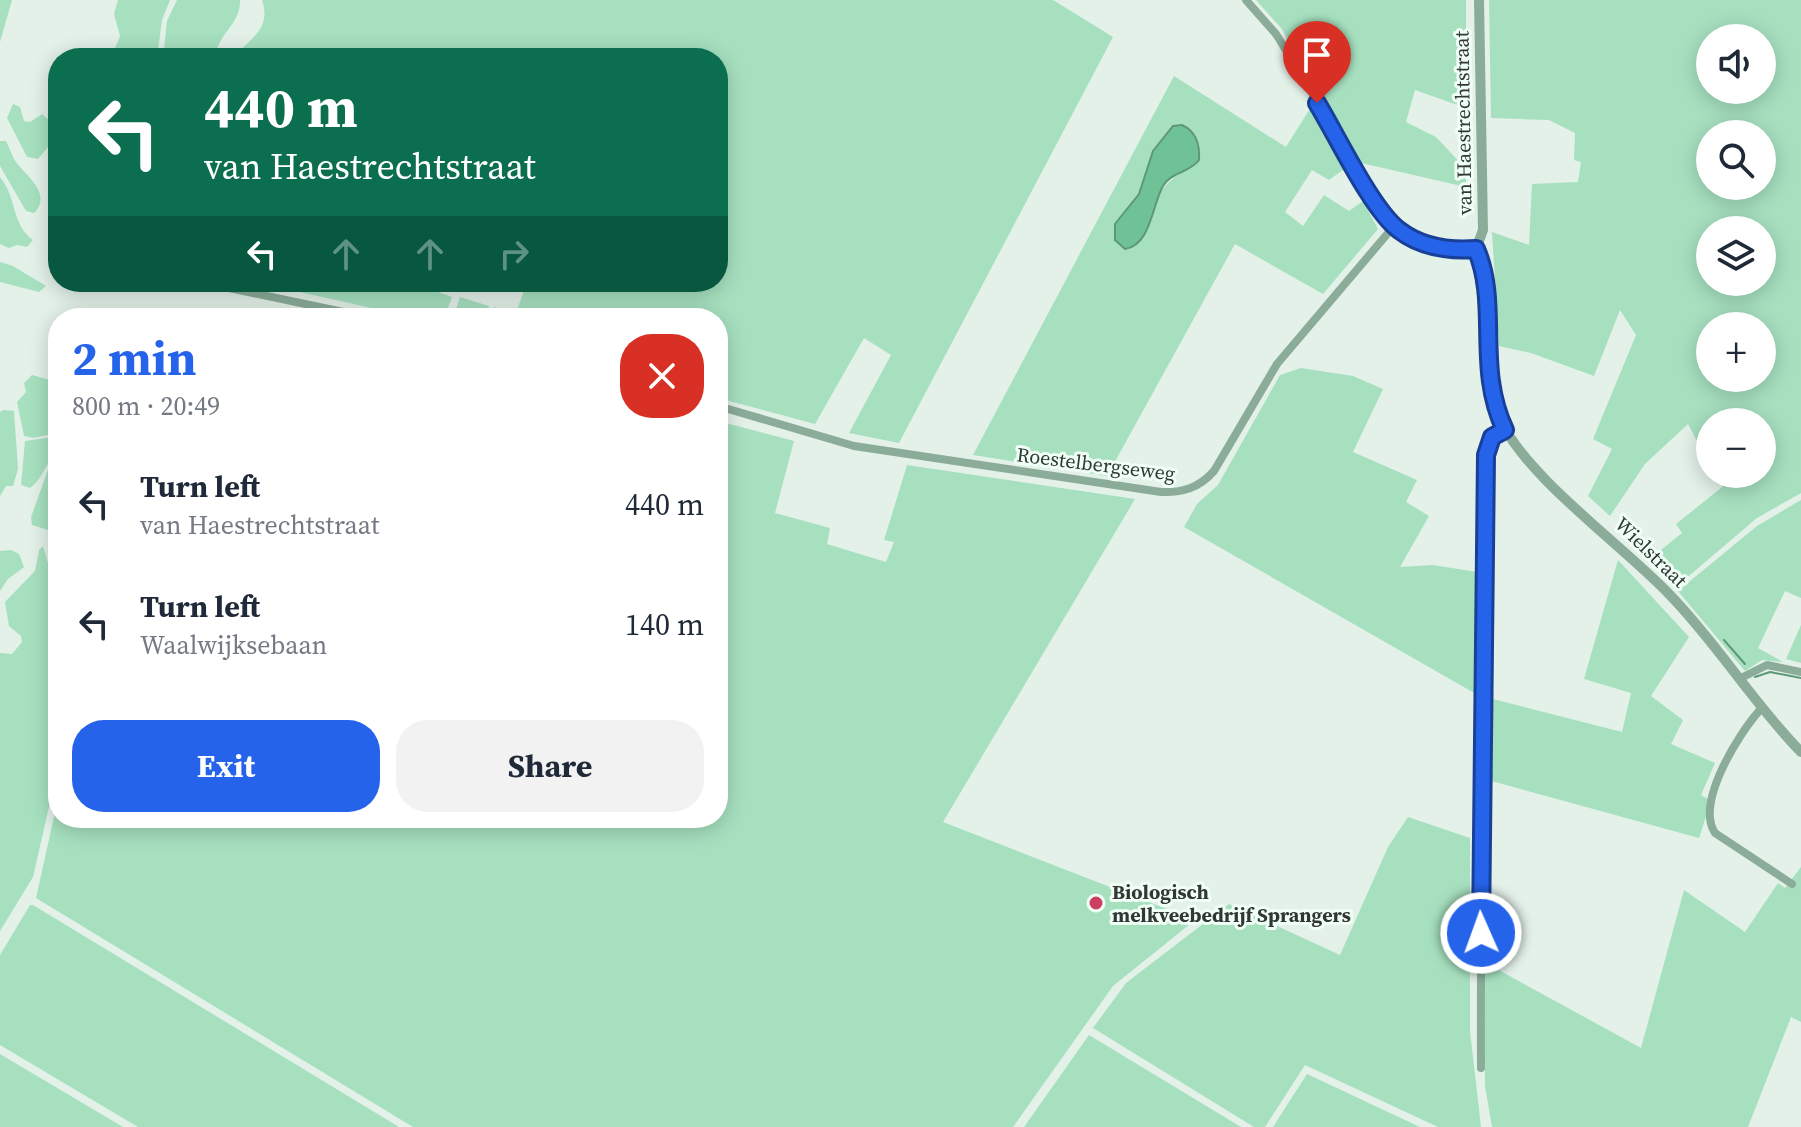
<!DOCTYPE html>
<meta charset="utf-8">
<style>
body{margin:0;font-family:"Source Serif 4",serif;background:#f2f2f3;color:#1f2937;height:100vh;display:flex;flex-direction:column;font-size:30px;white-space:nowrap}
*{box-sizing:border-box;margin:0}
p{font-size:26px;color:#747a83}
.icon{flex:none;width:44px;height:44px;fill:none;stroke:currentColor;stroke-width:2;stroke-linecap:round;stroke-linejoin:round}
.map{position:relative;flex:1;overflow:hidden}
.sheet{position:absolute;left:48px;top:308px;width:680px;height:520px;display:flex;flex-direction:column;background:#fff;border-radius:32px;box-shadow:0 4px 20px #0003}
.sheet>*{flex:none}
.hud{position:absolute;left:48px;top:48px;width:680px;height:244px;border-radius:32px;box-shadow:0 4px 20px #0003;background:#0b6e4f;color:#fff;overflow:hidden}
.tools{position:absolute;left:1696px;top:24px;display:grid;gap:16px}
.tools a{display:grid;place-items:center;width:80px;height:80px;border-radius:50%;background:#fff;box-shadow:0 4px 20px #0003;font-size:40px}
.pin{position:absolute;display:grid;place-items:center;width:68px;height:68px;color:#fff;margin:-82px -34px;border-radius:50% 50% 50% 0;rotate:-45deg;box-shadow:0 0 8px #0007}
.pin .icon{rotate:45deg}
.me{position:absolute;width:88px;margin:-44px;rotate:358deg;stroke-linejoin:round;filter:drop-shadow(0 0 6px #0008)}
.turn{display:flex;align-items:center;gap:28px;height:168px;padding:0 24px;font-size:36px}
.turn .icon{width:104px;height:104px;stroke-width:2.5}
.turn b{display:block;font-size:56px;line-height:68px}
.lanes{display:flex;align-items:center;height:76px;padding:0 24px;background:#0003;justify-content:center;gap:40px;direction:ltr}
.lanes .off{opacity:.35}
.round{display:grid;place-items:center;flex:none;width:84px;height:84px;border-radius:32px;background:#f2f2f3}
.headline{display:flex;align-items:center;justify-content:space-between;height:136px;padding:0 24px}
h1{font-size:48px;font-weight:700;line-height:60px;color:#2563eb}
.button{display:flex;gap:16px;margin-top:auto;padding:16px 24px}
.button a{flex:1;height:92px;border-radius:32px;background:#2563eb;color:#fff;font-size:32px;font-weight:700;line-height:92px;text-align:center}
.button a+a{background:#f2f2f3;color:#1f2937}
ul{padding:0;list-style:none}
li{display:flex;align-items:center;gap:24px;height:120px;padding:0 24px}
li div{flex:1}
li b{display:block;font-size:30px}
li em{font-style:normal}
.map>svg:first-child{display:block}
</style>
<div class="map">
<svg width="1801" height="1127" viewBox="0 0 1801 1127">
<rect width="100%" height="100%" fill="#e3f1e9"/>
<path fill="#a6e0bf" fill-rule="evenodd" d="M 0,0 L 12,0 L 0,42 Z
M 118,0 L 170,0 L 162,20 L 157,58 L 111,58 L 120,36 L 114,14 Z
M 177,0 L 240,0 C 241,25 216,34 216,58 L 163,58 L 167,21 Z
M 262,0 L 1053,0 L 1113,37 L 899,443 L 849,433 L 891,355 L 864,338 L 815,424 L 718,398 L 718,318 L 491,318 L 494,307 L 516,313 L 527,282 L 718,282 L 718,58 L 233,58 C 249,38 272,31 262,0 Z
M 1256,0 L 1466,0 L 1466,108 L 1415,90 L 1406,122 L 1436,137 L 1466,169 L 1466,187 L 1361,163 L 1281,28 Z
M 1489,0 L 1801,0 L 1801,493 L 1757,518 L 1677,586 L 1651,558 L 1682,533 L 1676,524 L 1721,488 L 1725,483 L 1716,474 L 1762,474 L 1762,422 L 1710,422 L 1710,466 L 1688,424 L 1645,464 L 1610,516 L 1588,496 L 1612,449 L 1593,439 L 1636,335 L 1620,310 L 1594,376 L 1531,353 L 1499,346 L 1492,232 L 1529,245 L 1532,184 L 1578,182 L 1581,162 L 1574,160 L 1575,133 L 1549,120 L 1491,118 ZM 1710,38 L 1762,38 L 1762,90 L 1710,90 ZM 1710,134 L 1762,134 L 1762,186 L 1710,186 ZM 1710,230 L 1762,230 L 1762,282 L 1710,282 ZM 1710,326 L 1762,326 L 1762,378 L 1710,378 Z
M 1174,76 L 1286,147 L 1311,107 L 1347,167 L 1329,180 L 1312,170 L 1285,212 L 1303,226 L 1324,195 L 1349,211 L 1363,201 L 1378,229 L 1323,294 L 1235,244 L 1107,476 L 973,455 ZM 1174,129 L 1200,150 L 1197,164 C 1170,176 1149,197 1148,228 L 1115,224 L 1139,194 L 1154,148 Z
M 13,104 L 20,107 L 24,121 L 30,122 L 42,114 L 49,120 L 49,146 L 38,159 L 27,157 L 7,118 Z
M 0,141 L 6,141 C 9,147 11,153 14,159 C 23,174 54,193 34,213 L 26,211 L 0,166 Z
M 0,177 C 17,197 11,224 33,240 L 27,247 L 17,245 L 9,248 L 0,244 Z
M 0,262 L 13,266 L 46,286 L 39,292 L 0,282 Z
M 255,282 L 410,282 L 452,297 L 444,318 L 416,318 Z
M 460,297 L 489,306 L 485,318 L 453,318 Z
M 1301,368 L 1353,376 L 1383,389 L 1353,452 L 1417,480 L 1406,502 L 1429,516 L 1400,567 L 1433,565 L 1477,572 L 1476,694 L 1184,527 L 1197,504 L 1218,485 L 1280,375 Z
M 32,375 L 50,380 L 58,379 L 58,433 L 33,438 L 24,436 L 17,402 L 26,392 L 24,383 Z
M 4,410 L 14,411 L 18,469 L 13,486 L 6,486 L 0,496 L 0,412 Z
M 718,421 L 794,441 L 775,513 L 830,528 L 827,544 L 886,562 L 894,542 L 884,540 L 907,465 L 1135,499 L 943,822 L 1195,920 L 1113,986 L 1013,1127 L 413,1127 L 36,898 L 58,799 L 58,818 L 718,818 Z
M 52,437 L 58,438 L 58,452 C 45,463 43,479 30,488 L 21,485 L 25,441 Z
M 58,462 L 58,533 L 32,525 L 31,517 L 48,470 Z
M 1801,500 L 1801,598 L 1785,591 L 1758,648 L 1783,662 L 1762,660 L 1745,671 L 1678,591 L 1757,526 Z
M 43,546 L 49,567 L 55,566 L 58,558 L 58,767 L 33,877 L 0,931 L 0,653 L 12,654 L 22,642 L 21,636 L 9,626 L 5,602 L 35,571 L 39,550 Z
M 11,550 L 19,554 L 24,567 L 8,579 L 0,591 L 0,551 Z
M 1618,560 L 1689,637 L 1651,696 L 1683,720 L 1671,744 L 1715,763 L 1701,795 L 1711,801 L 1699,838 L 1488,780 L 1489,698 L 1622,732 L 1631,693 L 1584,679 Z
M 1801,625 L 1801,663 L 1786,659 Z
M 1408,817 L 1470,838 L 1470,1031 L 1481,1127 L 1438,1127 L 1305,1065 L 1265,1127 L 1254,1127 L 1093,1028 L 1126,983 L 1229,904 L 1340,955 L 1388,847 Z
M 1801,867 L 1801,1022 L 1791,1017 L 1748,1127 L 1492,1127 L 1485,1086 L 1484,962 L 1641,1048 L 1684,890 L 1745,932 L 1778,883 L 1785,888 Z
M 30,905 L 33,905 L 399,1127 L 138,1127 L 0,1045 L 0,955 Z
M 1089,1035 L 1241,1127 L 1024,1127 Z
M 0,1053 L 0,1054 L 123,1127 L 0,1127 Z
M 1307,1074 L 1420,1127 L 1273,1127 Z"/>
<path fill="#6fc296" stroke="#5d9879" stroke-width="2" d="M 1182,125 C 1197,132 1200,145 1199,160 C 1191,172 1171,172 1163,186 C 1152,205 1151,245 1125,249 L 1115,240 L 1115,224 L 1139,194 L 1153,151 L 1173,126 Z"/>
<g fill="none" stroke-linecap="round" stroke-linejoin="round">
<path stroke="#5d9879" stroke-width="2" d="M 1724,640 L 1745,664
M 1755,677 L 1770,672 L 1801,678"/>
<path stroke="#8bac99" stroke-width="8" d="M 1246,0 L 1276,34 L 1394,226 C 1418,246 1446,250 1476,249
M 229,288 L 372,318
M 718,406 L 854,446 L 1161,492 C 1182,493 1199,488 1214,471 L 1277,364 L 1394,226
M 1739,679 L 1767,665 L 1801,672
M 1760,710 C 1739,733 1695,803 1715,833 L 1792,884
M 1481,1068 C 1480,864 1485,660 1486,455 L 1492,437 L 1505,430"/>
<path stroke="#8bac99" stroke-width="10" d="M 1479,0 L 1483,230 L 1476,249 C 1500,302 1476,366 1501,421 C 1527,477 1623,546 1669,594 C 1717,643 1753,703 1801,752"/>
</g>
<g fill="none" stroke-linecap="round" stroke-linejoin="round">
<defs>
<path id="route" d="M 1317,103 C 1336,134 1372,210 1399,230 C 1421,247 1449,251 1476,249 C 1500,304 1475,367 1505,430 L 1492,437 L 1486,455 L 1481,933"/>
</defs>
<use href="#route" stroke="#184099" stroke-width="20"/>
<use href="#route" stroke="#2563eb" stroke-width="14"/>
</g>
<circle fill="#cd3e63" stroke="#f0fff6" stroke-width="3" cx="1096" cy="903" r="8"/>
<g text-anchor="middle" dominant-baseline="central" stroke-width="6" stroke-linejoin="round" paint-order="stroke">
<g font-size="20" fill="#323734" stroke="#f0fff6">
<text transform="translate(1463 123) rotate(-91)">van Haestrechtstraat</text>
<text transform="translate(1096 464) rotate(7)">Roestelbergseweg</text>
<text transform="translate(1651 552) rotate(44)">Wielstraat</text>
</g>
<g font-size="20" font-weight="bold" fill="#323734" stroke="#f0fff6" text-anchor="start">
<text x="1112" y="892">Biologisch<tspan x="1112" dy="23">melkveebedrijf Sprangers</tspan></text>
</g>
</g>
</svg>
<div class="tools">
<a><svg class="icon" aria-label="sound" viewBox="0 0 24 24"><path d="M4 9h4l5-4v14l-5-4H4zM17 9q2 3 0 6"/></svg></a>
<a><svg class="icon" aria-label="search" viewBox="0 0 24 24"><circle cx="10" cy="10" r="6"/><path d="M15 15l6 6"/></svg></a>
<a><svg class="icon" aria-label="layers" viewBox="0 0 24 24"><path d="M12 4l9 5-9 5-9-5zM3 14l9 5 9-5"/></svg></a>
<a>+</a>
<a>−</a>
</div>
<div class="pin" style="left:1317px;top:103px;background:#d93025"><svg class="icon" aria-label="arrive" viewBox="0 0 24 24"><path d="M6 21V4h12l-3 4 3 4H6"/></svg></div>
<svg class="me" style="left:1481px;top:933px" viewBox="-20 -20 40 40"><circle r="17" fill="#2563eb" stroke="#fff" stroke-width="3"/><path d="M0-11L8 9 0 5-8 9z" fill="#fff"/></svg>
<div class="hud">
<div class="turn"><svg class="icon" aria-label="left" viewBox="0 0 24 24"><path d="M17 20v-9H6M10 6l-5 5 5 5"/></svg><div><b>440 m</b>van Haestrechtstraat</div></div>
<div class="lanes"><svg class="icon" aria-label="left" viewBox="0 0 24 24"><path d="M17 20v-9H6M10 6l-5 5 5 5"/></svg><svg class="icon off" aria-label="ahead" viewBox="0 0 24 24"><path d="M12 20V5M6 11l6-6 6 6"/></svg><svg class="icon off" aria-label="ahead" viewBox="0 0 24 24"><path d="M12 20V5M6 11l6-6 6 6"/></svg><svg class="icon off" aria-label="right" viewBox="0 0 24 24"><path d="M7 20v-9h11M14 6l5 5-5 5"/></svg></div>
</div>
<section class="sheet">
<div class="headline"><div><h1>2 min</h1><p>800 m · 20:49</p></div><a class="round" style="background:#d93025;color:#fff"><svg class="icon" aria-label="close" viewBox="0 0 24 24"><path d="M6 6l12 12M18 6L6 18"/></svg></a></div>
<ul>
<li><svg class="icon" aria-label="left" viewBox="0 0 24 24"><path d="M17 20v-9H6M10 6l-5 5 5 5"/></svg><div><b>Turn left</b><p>van Haestrechtstraat</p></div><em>440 m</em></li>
<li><svg class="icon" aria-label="left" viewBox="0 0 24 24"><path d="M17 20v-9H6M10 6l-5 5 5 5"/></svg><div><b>Turn left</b><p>Waalwijksebaan</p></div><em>140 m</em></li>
</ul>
<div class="button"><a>Exit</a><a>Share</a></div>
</section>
</div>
